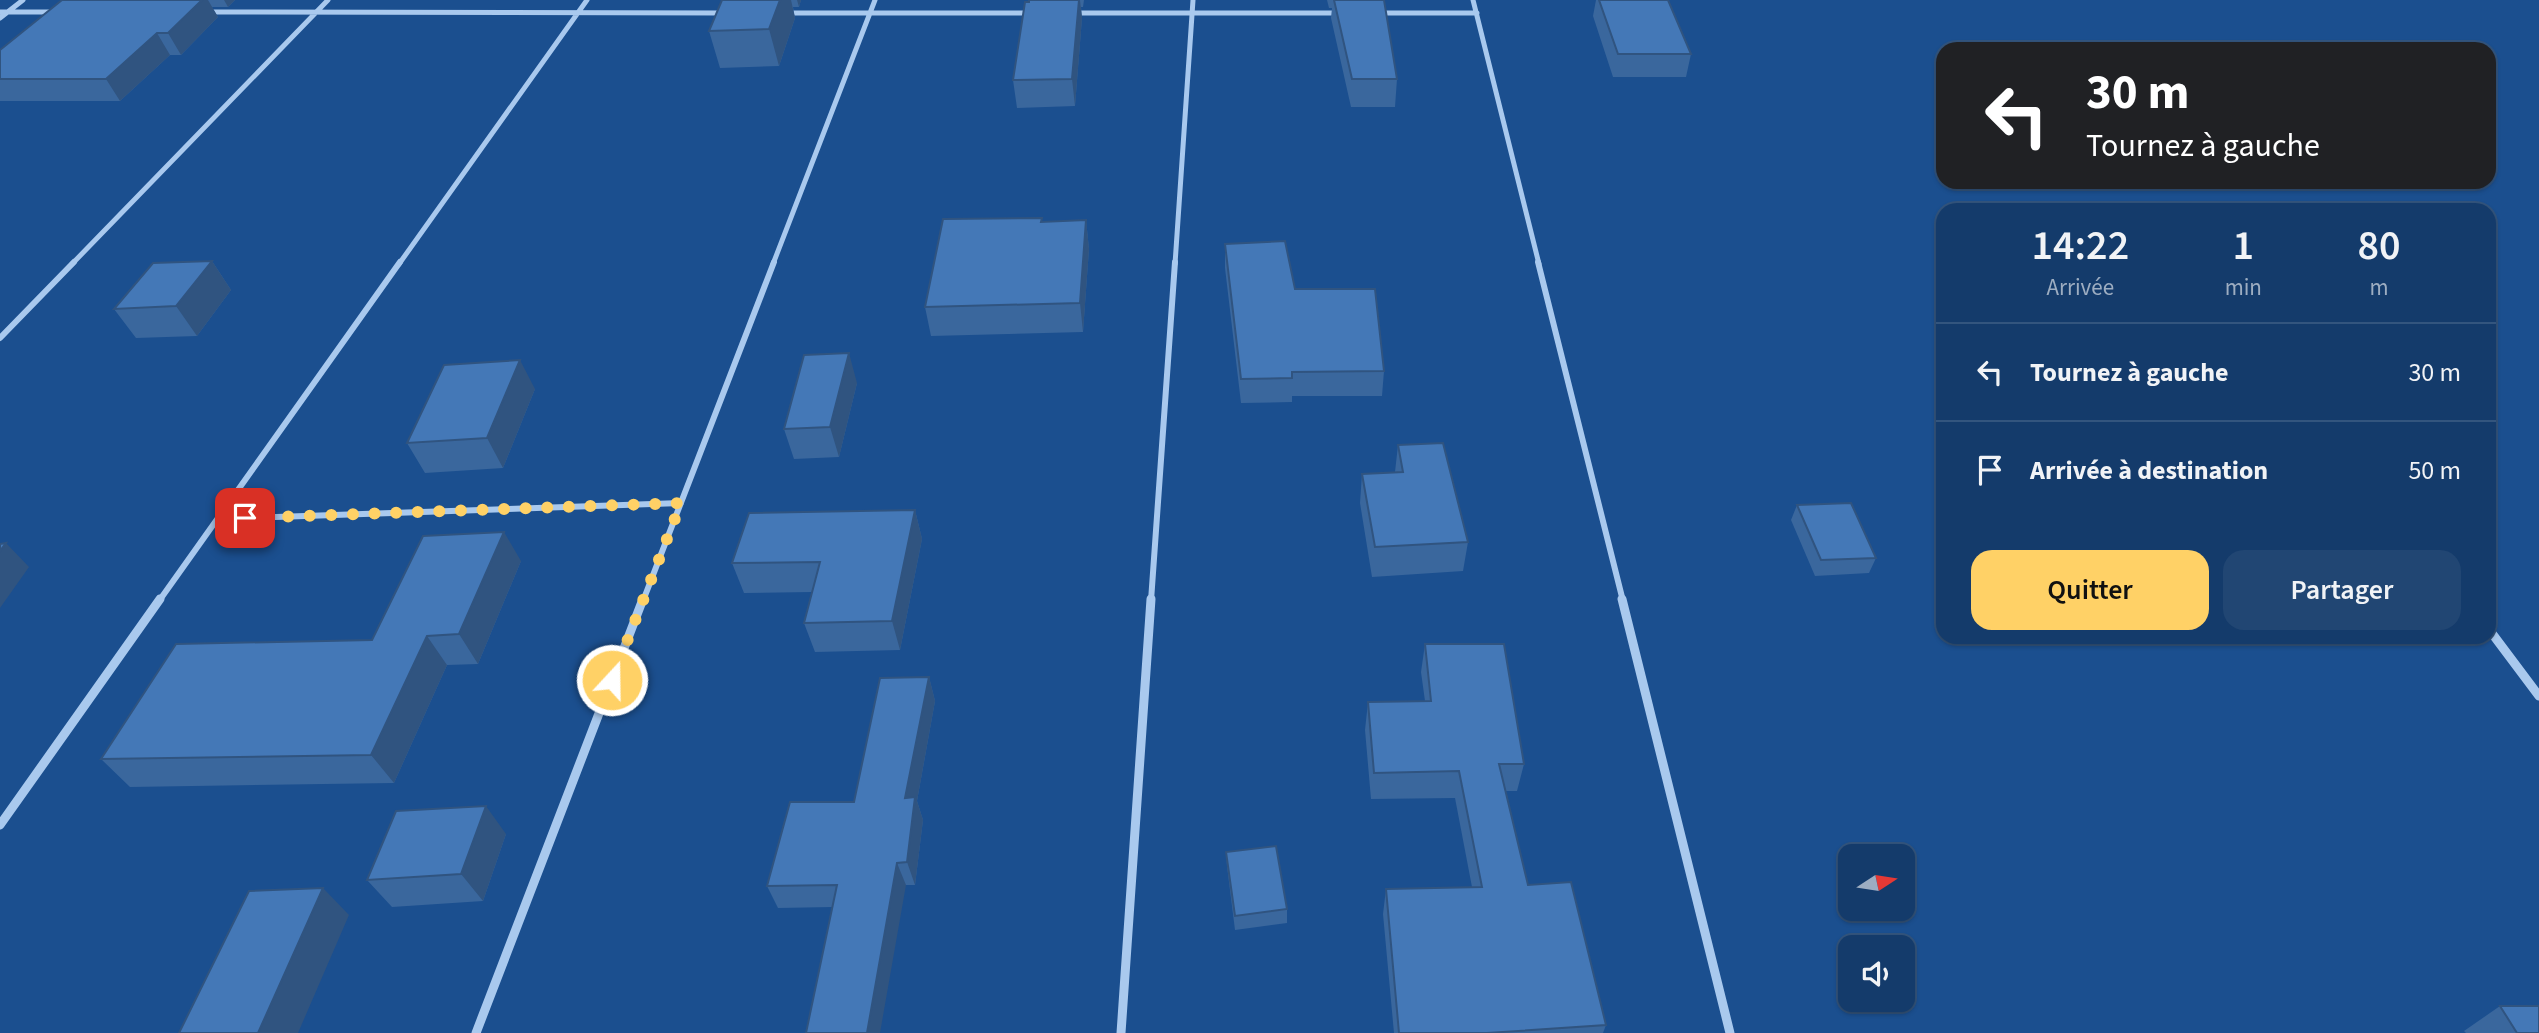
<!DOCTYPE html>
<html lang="fr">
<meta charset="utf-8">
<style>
body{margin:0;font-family:"Source Sans 3",sans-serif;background:#214673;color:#f1f3f6;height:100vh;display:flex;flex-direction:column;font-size:26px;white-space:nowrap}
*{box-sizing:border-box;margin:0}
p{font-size:23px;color:#9dadc1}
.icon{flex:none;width:38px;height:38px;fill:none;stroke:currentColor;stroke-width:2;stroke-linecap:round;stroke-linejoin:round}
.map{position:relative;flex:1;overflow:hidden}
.side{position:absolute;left:1936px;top:203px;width:560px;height:441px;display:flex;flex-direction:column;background:#143b6b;border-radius:21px;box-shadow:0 2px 5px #0004,0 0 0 2px #33557e}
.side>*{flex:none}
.top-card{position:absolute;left:1936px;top:42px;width:560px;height:147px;border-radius:21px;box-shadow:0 2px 5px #0004,0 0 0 2px #33557e;background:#202124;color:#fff;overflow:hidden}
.needle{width:46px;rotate:78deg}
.fabs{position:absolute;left:1838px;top:844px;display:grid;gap:14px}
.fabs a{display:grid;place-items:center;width:77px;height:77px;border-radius:14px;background:#143b6b;box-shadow:0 2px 5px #0004,0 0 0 2px #33557e;font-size:35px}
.pin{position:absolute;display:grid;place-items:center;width:60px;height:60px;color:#fff;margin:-30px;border-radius:14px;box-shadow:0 4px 10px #0006}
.me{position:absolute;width:77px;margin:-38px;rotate:21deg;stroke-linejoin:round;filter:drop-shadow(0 0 5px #0008)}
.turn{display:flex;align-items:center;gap:24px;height:147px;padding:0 35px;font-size:32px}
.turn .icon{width:91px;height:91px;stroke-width:2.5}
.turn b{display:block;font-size:49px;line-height:60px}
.eta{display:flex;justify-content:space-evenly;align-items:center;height:119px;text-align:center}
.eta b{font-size:42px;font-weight:600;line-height:49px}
.primary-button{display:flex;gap:14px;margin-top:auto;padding:14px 35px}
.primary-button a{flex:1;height:80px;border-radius:21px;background:#ffd166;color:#111;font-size:28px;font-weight:600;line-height:80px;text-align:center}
.primary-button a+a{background:#214673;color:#f1f3f6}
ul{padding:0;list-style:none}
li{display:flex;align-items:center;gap:21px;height:98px;padding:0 35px;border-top:2px solid #33557e}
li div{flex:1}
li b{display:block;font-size:26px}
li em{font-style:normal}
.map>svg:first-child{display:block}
</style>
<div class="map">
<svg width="2539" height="1033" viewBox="0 0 2539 1033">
<rect width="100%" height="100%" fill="#1b4f8f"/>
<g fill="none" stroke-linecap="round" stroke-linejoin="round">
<path stroke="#a9c9ee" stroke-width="5" d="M 1473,0 L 1539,264
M 0,12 L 55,12
M 207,12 L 724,13
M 785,13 L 1032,13
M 1075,13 L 1340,13
M 1380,13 L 1477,13
M 0,18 L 23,0
M 72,264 L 328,0
M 399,264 L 587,0
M 773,264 L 875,0
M 1175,264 L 1193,0"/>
<path stroke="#a9c9ee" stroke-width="6" d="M 1538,262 L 1623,601
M 0,338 L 74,262
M 218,519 L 681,503
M 159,601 L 400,262
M 643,601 L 774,262
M 1151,601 L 1175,262"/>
<path stroke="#a9c9ee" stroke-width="9" d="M 1622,599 L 1730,1033
M 2488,628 L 2539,696
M 0,825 L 160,599
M 476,1033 L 643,599
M 1121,1033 L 1151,599"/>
</g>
<path fill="#3a679d" d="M 62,0 L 235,0 L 228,7 L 212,7 L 218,17 L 181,55 L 170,55 L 120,101 L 0,101 L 0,50 Z
M 722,0 L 801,0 L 799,7 L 793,7 L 795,18 L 779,66 L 720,68 L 709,31 Z
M 1029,0 L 1084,0 L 1083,7 L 1081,7 L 1082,18 L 1075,106 L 1017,108 L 1013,80 Z
M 1327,0 L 1384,0 L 1397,79 L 1395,107 L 1351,107 L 1331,18 L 1332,8 L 1329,8 Z
M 1596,0 L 1668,0 L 1691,54 L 1686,77 L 1613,77 L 1593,16 Z
M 1086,220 L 1089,249 L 1083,332 L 931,336 L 925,307 L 1042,222 Z
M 1225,244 L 1295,289 L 1384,371 L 1382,396 L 1292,396 L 1292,402 L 1241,403 L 1225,268 Z
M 212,261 L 231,290 L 197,336 L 136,338 L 114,309 Z
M 857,383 L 839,457 L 794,459 L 784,429 Z
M 535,389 L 503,468 L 425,473 L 407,443 Z
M 1398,445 L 1468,542 L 1463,571 L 1372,577 L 1360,503 L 1362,474 L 1395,472 Z
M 1797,505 L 1876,558 L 1869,573 L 1815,576 L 1791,520 Z
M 915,510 L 922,539 L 900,650 L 815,652 L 804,623 L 812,592 L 744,593 L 732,563 Z
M 521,561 L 478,664 L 447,665 L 394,783 L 130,787 L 101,759 L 372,640 Z
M 1425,644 L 1524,764 L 1517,791 L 1506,791 L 1528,885 L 1606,1025 L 1603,1033 L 1394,1033 L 1383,914 L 1386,889 L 1472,887 L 1455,798 L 1371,799 L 1365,730 L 1368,702 L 1425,701 L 1421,672 Z
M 929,677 L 935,701 L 917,801 L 923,820 L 915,885 L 906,885 L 833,907 L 778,908 L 767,886 L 854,802 Z
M 506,834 L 483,901 L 392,907 L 367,880 Z
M 1226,852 L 1287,909 L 1287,923 L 1235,930 L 1227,866 Z
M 2500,1006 L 2539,1033 L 2466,1033 L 2464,1031 Z"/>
<path fill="#305480" d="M 202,0 L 208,0 L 218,17 L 181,55 L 168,33 Z
M 224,0 L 235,0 L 228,7 Z
M 780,0 L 791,0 L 795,18 L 779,66 L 769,29 Z
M 797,0 L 801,0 L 799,7 Z
M 1079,0 L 1080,0 L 1082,18 L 1075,106 L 1072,79 Z
M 157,33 L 170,55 L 120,101 L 106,79 Z
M 1086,220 L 1089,249 L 1083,332 L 1080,303 Z
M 212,261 L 231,290 L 197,336 L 176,306 Z
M 849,353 L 857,383 L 839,457 L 830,427 Z
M 520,360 L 535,389 L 503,468 L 487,438 Z
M 915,510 L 922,539 L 900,650 L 892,621 Z
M 504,532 L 521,561 L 478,664 L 459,634 Z
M 6,543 L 29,567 L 0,608 L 0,551 Z
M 427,636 L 447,665 L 394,783 L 371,755 Z
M 929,677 L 935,701 L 917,801 L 923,820 L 915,885 L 907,862 L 905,798 Z
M 486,806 L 506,834 L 483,901 L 461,874 Z
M 897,863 L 906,885 L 880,1033 L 867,1033 Z
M 323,888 L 349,915 L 298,1033 L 258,1033 Z"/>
<path fill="#4478b7" stroke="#305480" stroke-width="2" d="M 62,0 L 202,0 L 168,33 L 157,33 L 106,79 L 0,79 L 0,50 Z
M 722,0 L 780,0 L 769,29 L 709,31 Z
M 1029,0 L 1079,0 L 1072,79 L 1013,80 L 1025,2 L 1029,2 Z
M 1334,0 L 1384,0 L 1397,79 L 1352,79 Z
M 1599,0 L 1668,0 L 1691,54 L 1618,54 Z
M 1042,218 L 1041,222 L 1086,220 L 1080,303 L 925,307 L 943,219 Z
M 1285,241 L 1295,289 L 1375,289 L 1384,371 L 1292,372 L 1292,378 L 1241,379 L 1225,244 Z
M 212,261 L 176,306 L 114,309 L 153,263 Z
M 849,353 L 830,427 L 784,429 L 804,355 Z
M 520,360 L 487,438 L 407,443 L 444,365 Z
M 1443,443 L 1468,542 L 1375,547 L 1362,474 L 1403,472 L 1398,445 Z
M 1851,503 L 1876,558 L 1821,560 L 1797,505 Z
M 915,510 L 892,621 L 804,623 L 820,562 L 732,563 L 749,513 Z
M 504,532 L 459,634 L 427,636 L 371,755 L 101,759 L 176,644 L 372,640 L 423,536 Z
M 6,543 L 0,551 L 0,544 Z
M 1425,644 L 1504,644 L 1524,764 L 1499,764 L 1528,885 L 1571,882 L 1606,1025 L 1487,1033 L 1399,1033 L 1386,889 L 1482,887 L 1459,771 L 1374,773 L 1368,702 L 1431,701 Z
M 929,677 L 905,798 L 915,797 L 907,862 L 897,863 L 867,1033 L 806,1033 L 837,885 L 767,886 L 790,802 L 854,802 L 880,678 Z
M 486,806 L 461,874 L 367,880 L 396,811 Z
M 1276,846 L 1287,909 L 1235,916 L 1226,852 Z
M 323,888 L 258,1033 L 179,1033 L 249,891 Z
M 2500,1006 L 2539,1006 L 2539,1033 L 2517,1033 Z"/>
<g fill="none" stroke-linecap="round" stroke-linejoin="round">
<path stroke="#ffd166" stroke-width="12" stroke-dasharray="0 21.6" d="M 245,518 L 681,503 L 612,680"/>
</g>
</svg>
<div class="fabs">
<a><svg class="needle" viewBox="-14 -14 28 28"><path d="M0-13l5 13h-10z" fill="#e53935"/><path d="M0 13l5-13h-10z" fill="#9dadc1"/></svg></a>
<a><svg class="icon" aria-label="sound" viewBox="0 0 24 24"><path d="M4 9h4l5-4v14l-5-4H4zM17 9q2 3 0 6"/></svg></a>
</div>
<div class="pin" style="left:245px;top:518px;background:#d93025"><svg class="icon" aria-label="arrive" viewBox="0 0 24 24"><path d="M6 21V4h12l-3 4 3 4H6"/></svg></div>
<svg class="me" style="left:612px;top:680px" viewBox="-20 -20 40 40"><circle r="17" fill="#ffd166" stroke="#fff" stroke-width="3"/><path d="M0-11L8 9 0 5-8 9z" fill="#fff"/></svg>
<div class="top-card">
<div class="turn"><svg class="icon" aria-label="left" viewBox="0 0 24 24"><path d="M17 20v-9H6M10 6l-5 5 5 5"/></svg><div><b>30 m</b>Tournez à gauche</div></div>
</div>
<section class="side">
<div class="eta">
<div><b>14:22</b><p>Arrivée</p></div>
<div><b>1</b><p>min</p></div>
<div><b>80</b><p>m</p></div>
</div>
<ul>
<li><svg class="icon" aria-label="left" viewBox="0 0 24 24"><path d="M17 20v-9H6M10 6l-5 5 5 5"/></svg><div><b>Tournez à gauche</b></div><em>30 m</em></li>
<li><svg class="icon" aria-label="arrive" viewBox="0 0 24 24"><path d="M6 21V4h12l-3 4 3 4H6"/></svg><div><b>Arrivée à destination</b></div><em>50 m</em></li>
</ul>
<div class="primary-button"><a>Quitter</a><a>Partager</a></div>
</section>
</div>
